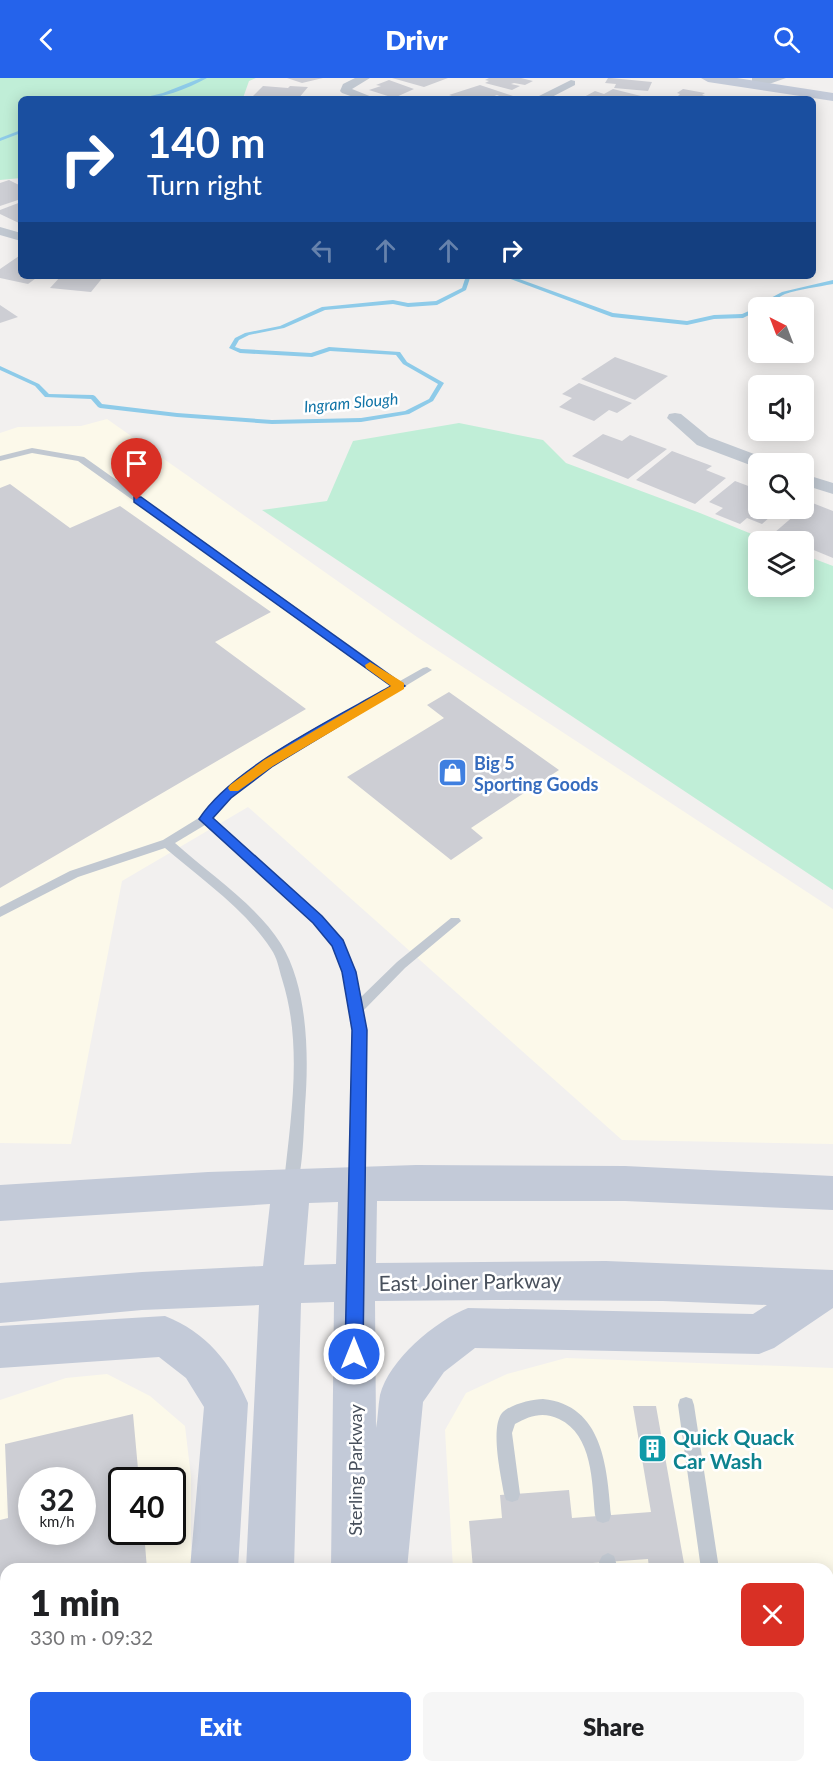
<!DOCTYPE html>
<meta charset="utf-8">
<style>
body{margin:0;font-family:Lato,sans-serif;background:#f6f6f6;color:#202124;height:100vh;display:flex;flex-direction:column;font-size:22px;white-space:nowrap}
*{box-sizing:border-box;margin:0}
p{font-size:20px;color:#757577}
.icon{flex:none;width:33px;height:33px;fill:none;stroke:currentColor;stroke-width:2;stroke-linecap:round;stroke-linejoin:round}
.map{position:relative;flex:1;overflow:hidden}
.sheet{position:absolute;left:0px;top:1485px;width:834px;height:210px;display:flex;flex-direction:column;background:#fff;border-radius:18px 18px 0 0;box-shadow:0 3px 15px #0003}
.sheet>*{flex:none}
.hud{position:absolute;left:18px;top:18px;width:798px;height:183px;border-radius:9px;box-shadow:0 3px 15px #0003;background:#1a4fa0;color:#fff;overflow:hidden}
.needle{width:39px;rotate:318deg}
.controls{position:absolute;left:748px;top:219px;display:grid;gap:12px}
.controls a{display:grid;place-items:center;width:66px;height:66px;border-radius:9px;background:#fff;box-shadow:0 3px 15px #0003;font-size:30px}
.speed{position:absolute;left:18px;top:1389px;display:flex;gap:12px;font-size:30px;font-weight:700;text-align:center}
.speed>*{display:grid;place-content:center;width:78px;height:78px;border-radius:50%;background:#fff;box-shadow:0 3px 15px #0003;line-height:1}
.speed small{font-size:15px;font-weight:400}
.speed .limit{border:3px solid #111;border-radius:9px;background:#fff;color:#111}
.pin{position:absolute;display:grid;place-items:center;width:51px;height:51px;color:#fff;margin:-62px -26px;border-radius:50% 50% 50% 0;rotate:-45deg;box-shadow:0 0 6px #0007}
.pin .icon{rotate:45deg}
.me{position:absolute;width:66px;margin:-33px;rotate:0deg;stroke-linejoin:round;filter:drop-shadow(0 0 4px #0008)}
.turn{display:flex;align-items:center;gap:21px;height:126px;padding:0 30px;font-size:27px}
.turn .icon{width:78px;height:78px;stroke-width:2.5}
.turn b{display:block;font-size:42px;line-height:51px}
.lanes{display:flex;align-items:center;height:57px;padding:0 30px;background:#0003;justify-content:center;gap:30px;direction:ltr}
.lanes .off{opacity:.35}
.round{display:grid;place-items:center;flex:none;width:63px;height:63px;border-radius:9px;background:#f6f6f6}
.overview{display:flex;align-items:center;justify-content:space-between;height:102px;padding:0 30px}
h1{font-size:36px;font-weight:800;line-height:45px}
.cta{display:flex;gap:12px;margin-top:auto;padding:12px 30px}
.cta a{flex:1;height:69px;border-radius:9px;background:#2563eb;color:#fff;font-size:24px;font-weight:800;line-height:69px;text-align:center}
.cta a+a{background:#f6f6f6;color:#202124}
header{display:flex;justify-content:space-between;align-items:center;height:78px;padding:0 30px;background:#2563eb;color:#fff;font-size:27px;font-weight:800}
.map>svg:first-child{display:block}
</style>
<header><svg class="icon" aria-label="back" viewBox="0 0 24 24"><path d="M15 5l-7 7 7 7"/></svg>Drivr<svg class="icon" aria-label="search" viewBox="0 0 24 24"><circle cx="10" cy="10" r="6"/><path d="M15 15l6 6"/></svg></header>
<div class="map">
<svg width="833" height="1695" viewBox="0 0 833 1695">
<rect width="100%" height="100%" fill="#f2f0ef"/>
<path fill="#fcf9ea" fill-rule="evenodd" d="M 107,341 L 417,559 L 833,831 L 833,1066 L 622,1062 L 248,729 L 122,803 L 71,1066 L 0,1065 L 0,355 L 18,349 L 81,348 Z
M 566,1280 L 833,1290 L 833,1695 L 466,1695 L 466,1689 L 828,1689 L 828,1491 L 453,1491 L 445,1352 L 466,1315 L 507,1296 Z
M 107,1296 L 150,1318 L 185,1348 L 191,1399 L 191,1491 L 6,1491 L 6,1689 L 188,1689 L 188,1695 L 0,1695 L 0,1322 L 66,1300 ZM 32,1402 L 82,1402 L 82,1454 L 32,1454 ZM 122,1402 L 172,1402 L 172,1454 L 122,1454 Z"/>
<path fill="#c0eed7" d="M 0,0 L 256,0 L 249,3 L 243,20 L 245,21 L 21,21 L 21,100 L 0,102 Z
M 459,345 L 543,362 L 566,385 L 700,435 L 769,463 L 759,464 L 759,508 L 804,508 L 804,477 L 833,488 L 833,812 L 262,432 L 327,423 L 353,363 Z"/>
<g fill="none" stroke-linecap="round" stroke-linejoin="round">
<path fill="#8ecbe9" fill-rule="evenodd" d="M 201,0 L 207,0 C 187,11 161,21 138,21 L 163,15 Z
M 21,52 L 21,55 L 0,63 L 0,60 Z
M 466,198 L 474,198 L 470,200 L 466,212 L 437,227 L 408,229 L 393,226 L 325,232 L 284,250 L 249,257 L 239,262 L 235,269 L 241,271 L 311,275 L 329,269 L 400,274 L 407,284 L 444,305 L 433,323 L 409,336 L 361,344 L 272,346 L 177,339 L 100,330 L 98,329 L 91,321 L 45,319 L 35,308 L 0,292 L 0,288 L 39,306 L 49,316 L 93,317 L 95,318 L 102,326 L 177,335 L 272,342 L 361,340 L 405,333 L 429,321 L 438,306 L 403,286 L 396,277 L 330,273 L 312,279 L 240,275 L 229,270 L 235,260 L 245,255 L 280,248 L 322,229 L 393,222 L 408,225 L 436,223 L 462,210 Z
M 503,198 L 511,198 L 613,235 L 687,243 L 714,237 L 742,236 L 758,229 L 765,223 L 782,214 L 833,202 L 833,206 C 817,209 800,211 785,216 C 776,220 767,229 759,230 L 759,232 L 743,240 L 714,241 L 687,247 L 612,239 Z"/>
</g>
<path fill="#cdced4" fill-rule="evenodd" d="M 287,0 L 323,0 L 302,5 Z
M 392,0 L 448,0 L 424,9 Z
M 489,0 L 521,0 L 533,3 L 525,7 L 514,5 L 511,6 L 520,8 L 512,12 L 485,5 L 489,3 L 485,2 Z
M 608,0 L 611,0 L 652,4 L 648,13 L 614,10 L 616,6 L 605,5 Z
M 389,2 L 414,11 L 394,20 L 369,12 L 381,8 L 376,7 Z
M 480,7 L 513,18 L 506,21 L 497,17 L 489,20 L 491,21 L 461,21 L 449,17 Z
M 263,8 L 288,10 L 290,8 L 308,9 L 298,21 L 252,19 Z
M 613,11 L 641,18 L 636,21 L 584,19 L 595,13 L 604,16 Z
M 683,11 L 705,15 L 702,17 L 716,21 L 677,19 L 680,16 L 677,15 Z
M 9,102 L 21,108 L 21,121 L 0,128 L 0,105 Z
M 21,124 L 21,146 L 0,136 L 0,132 Z
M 19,178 L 21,198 L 39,198 L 28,206 L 0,200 L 0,191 Z
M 61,198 L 104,198 L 91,214 L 50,210 Z
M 0,227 L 18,239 L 0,245 Z
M 615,279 L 668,298 L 635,322 L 581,301 Z
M 579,305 L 632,325 L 617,335 L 609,332 L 594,343 L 559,329 L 572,320 L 562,316 Z
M 603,356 L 622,363 L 630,357 L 667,371 L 628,401 L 572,378 Z
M 672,373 L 712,388 L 706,392 L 726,400 L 695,426 L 636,402 Z
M 735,403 L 759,412 L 759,430 L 791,430 L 787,434 L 779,431 L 762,446 L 747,440 L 740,446 L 715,436 L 723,430 L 709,424 Z
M 10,406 L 70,450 L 120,428 L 271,534 L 215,564 L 306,631 L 0,810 L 0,410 Z
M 810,424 L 833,433 L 833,480 L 804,468 L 804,464 L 794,464 L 774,455 Z
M 449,614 L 559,692 L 471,750 L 483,760 L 451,782 L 347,699 L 444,640 L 427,627 Z
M 633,1328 L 656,1328 L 685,1491 L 649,1491 L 648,1481 L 565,1487 L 565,1491 L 473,1491 L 469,1443 L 502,1440 L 500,1417 L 569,1412 L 572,1440 L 651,1434 Z
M 133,1336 L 139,1402 L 122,1402 L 122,1454 L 144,1454 L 147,1491 L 6,1491 L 6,1581 L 0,1583 L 0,1442 L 8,1440 L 5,1366 ZM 32,1402 L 82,1402 L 82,1454 L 32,1454 Z
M 6,1673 L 6,1689 L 129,1689 L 129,1695 L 0,1695 L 0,1674 Z"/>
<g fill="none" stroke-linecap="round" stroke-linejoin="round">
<path fill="#c1c8d1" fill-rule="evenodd" d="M 32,370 L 84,379 L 400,603 L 423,590 L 427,589 L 432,592 L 273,688 L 230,720 L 213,741 L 322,839 L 342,863 L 355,894 L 360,920 L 397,884 L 451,840 L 459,840 L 461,843 L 405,890 L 363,933 L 366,952 L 365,1105 L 363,1109 L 358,1111 L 353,1109 L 351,1105 L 354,952 L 343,894 L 333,868 L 314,845 L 205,747 L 175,765 C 209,796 257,827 281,866 C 308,909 309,979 305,1028 C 304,1046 303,1095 296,1109 L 291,1111 L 286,1109 L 284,1105 C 291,1037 303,967 282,901 C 279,891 277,879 271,871 C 246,832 200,800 165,770 L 78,799 L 0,839 L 0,829 L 70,793 L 163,762 L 202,738 L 222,714 L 265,682 L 393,608 L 78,383 L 32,375 L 0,383 L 0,378 Z
M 686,1319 L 692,1321 L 694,1327 L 719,1491 L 701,1491 L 678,1327 L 680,1321 Z
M 543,1321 C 603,1327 607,1389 611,1437 L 609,1443 L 603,1445 L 597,1443 L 595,1437 C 592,1405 593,1357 559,1341 C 543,1333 529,1338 515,1346 L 512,1355 L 520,1416 L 518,1422 L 512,1424 L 506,1422 L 504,1416 C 501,1398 490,1350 502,1335 C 509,1327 532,1321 543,1321 Z
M 608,1475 L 614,1478 L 618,1491 L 600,1491 L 599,1484 L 602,1478 Z
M 533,1689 L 555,1689 L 557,1695 L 535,1695 Z
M 674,1689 L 694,1689 L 696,1695 L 676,1695 Z
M 729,1689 L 747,1689 L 748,1695 L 730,1695 Z"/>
<path fill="#c1c8d1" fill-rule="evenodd" d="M 355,0 L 370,0 L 352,11 L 377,21 L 359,21 L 342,15 L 340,13 L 343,6 Z
M 752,0 L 786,0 L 758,10 L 752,7 Z
M 571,2 L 575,3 L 575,7 L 548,21 L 533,21 Z
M 0,149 L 21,155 L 21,163 L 0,157 Z
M 675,335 L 681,336 L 709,359 L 770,382 L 773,386 L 759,386 L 758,390 L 697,367 L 667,340 L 669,336 Z
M 804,396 L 833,405 L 833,416 L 804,407 Z"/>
<path fill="#c3cad8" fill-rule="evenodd" d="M 701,0 L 737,0 L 833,15 L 833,23 L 708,4 Z
M 416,1087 L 625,1088 L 833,1098 L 833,1132 L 625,1123 L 377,1123 L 376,1185 L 606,1183 L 833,1192 L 833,1230 L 774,1270 L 759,1276 L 475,1270 L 444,1294 L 423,1324 L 407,1491 L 331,1491 L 334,1224 L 301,1225 L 294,1491 L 246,1491 L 259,1227 L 142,1232 L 0,1245 L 0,1205 L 142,1194 L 263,1188 L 270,1126 L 0,1143 L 0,1107 L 208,1094 ZM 338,1124 L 336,1186 L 304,1187 L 309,1125 ZM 493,1222 L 663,1223 L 767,1227 L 753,1236 L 468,1230 C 435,1243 389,1282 380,1317 C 378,1328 378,1340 376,1350 L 375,1223 Z
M 165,1238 C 206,1254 231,1285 248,1325 L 238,1491 L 190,1491 L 204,1329 L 186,1300 L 159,1279 L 0,1290 L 0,1248 Z
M 225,1689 L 280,1689 L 283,1695 L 228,1695 Z
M 336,1689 L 388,1689 L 388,1695 L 336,1695 Z"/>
</g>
<path fill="#2563eb" stroke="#184099" stroke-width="1.5" d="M 134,419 L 141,419 L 405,608 L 273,688 L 231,720 L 213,740 L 322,838 L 343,862 L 356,894 L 367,952 L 363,1276 L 360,1282 L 354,1284 L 348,1282 L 345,1276 L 352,952 L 342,894 L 332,868 L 313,845 L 199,741 C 232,689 337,639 391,608 L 134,424 Z"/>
<path fill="#f59e0b" d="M 370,584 L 404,605 L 404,611 L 273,688 L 238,713 L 230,713 L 228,710 L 230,707 L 264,682 L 391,608 L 366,590 L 365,587 Z"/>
<defs>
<symbol id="shop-square" viewBox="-11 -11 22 22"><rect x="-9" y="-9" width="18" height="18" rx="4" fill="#3f7fe0" stroke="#fff"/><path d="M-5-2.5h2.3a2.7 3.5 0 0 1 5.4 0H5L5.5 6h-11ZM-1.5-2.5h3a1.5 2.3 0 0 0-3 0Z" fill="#fff"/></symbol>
<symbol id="building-square" viewBox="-11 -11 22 22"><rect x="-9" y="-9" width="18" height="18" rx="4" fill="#0f9aa8" stroke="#fff"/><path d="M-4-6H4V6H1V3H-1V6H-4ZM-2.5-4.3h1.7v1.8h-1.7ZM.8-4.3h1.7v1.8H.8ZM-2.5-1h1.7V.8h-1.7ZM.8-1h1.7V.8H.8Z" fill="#fff"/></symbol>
</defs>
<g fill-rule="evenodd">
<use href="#shop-square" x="436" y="678" width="33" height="33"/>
<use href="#building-square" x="636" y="1354" width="33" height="33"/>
</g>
<g text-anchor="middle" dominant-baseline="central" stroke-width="5" stroke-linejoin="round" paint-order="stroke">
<g font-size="16" font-style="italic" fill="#1174a7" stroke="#fff">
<text transform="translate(351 324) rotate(-5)">Ingram Slough</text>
</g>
<g font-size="18" font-weight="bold" fill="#366cbe" stroke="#fff" text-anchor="start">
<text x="474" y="685">Big 5<tspan x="474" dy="21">Sporting Goods</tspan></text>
</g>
<g font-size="18" fill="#48505c" stroke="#fff">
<text transform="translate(355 1392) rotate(-90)">Sterling Parkway</text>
</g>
<g font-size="21" fill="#48505c" stroke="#fff">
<text transform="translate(470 1203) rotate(-1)">East Joiner Parkway</text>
</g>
<g font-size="21" font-weight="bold" fill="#0d838f" stroke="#fff" text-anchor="start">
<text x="673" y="1358">Quick Quack<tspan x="673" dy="24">Car Wash</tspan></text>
</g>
</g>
</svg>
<div class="controls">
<a><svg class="needle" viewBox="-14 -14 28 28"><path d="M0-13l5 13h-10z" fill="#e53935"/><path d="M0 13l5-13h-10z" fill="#757577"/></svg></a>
<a><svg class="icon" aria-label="sound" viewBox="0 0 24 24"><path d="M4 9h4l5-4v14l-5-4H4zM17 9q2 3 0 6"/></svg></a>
<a><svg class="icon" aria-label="search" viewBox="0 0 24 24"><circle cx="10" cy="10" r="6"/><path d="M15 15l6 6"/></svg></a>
<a><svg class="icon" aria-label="layers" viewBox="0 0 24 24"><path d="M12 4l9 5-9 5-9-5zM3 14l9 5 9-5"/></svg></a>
</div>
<div class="speed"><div>32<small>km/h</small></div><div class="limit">40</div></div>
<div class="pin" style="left:137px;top:422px;background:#d93025"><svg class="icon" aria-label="arrive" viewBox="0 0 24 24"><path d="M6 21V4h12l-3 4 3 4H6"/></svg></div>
<svg class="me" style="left:354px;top:1276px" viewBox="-20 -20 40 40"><circle r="17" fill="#2563eb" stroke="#fff" stroke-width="3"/><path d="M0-11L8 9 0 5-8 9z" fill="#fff"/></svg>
<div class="hud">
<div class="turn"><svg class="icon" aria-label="right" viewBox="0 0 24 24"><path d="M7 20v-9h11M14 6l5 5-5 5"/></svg><div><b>140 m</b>Turn right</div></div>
<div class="lanes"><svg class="icon off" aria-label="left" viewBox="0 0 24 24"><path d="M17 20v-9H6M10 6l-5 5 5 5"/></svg><svg class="icon off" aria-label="ahead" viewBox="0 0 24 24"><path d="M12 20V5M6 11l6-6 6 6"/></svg><svg class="icon off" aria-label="ahead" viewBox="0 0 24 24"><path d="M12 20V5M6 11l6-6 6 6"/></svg><svg class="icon" aria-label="right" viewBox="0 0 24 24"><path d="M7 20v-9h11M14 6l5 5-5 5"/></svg></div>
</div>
<section class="sheet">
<div class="overview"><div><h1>1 min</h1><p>330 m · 09:32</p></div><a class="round" style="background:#d93025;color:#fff"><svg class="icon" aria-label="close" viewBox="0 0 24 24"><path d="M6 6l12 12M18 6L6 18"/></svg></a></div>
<div class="cta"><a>Exit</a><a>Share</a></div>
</section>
</div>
